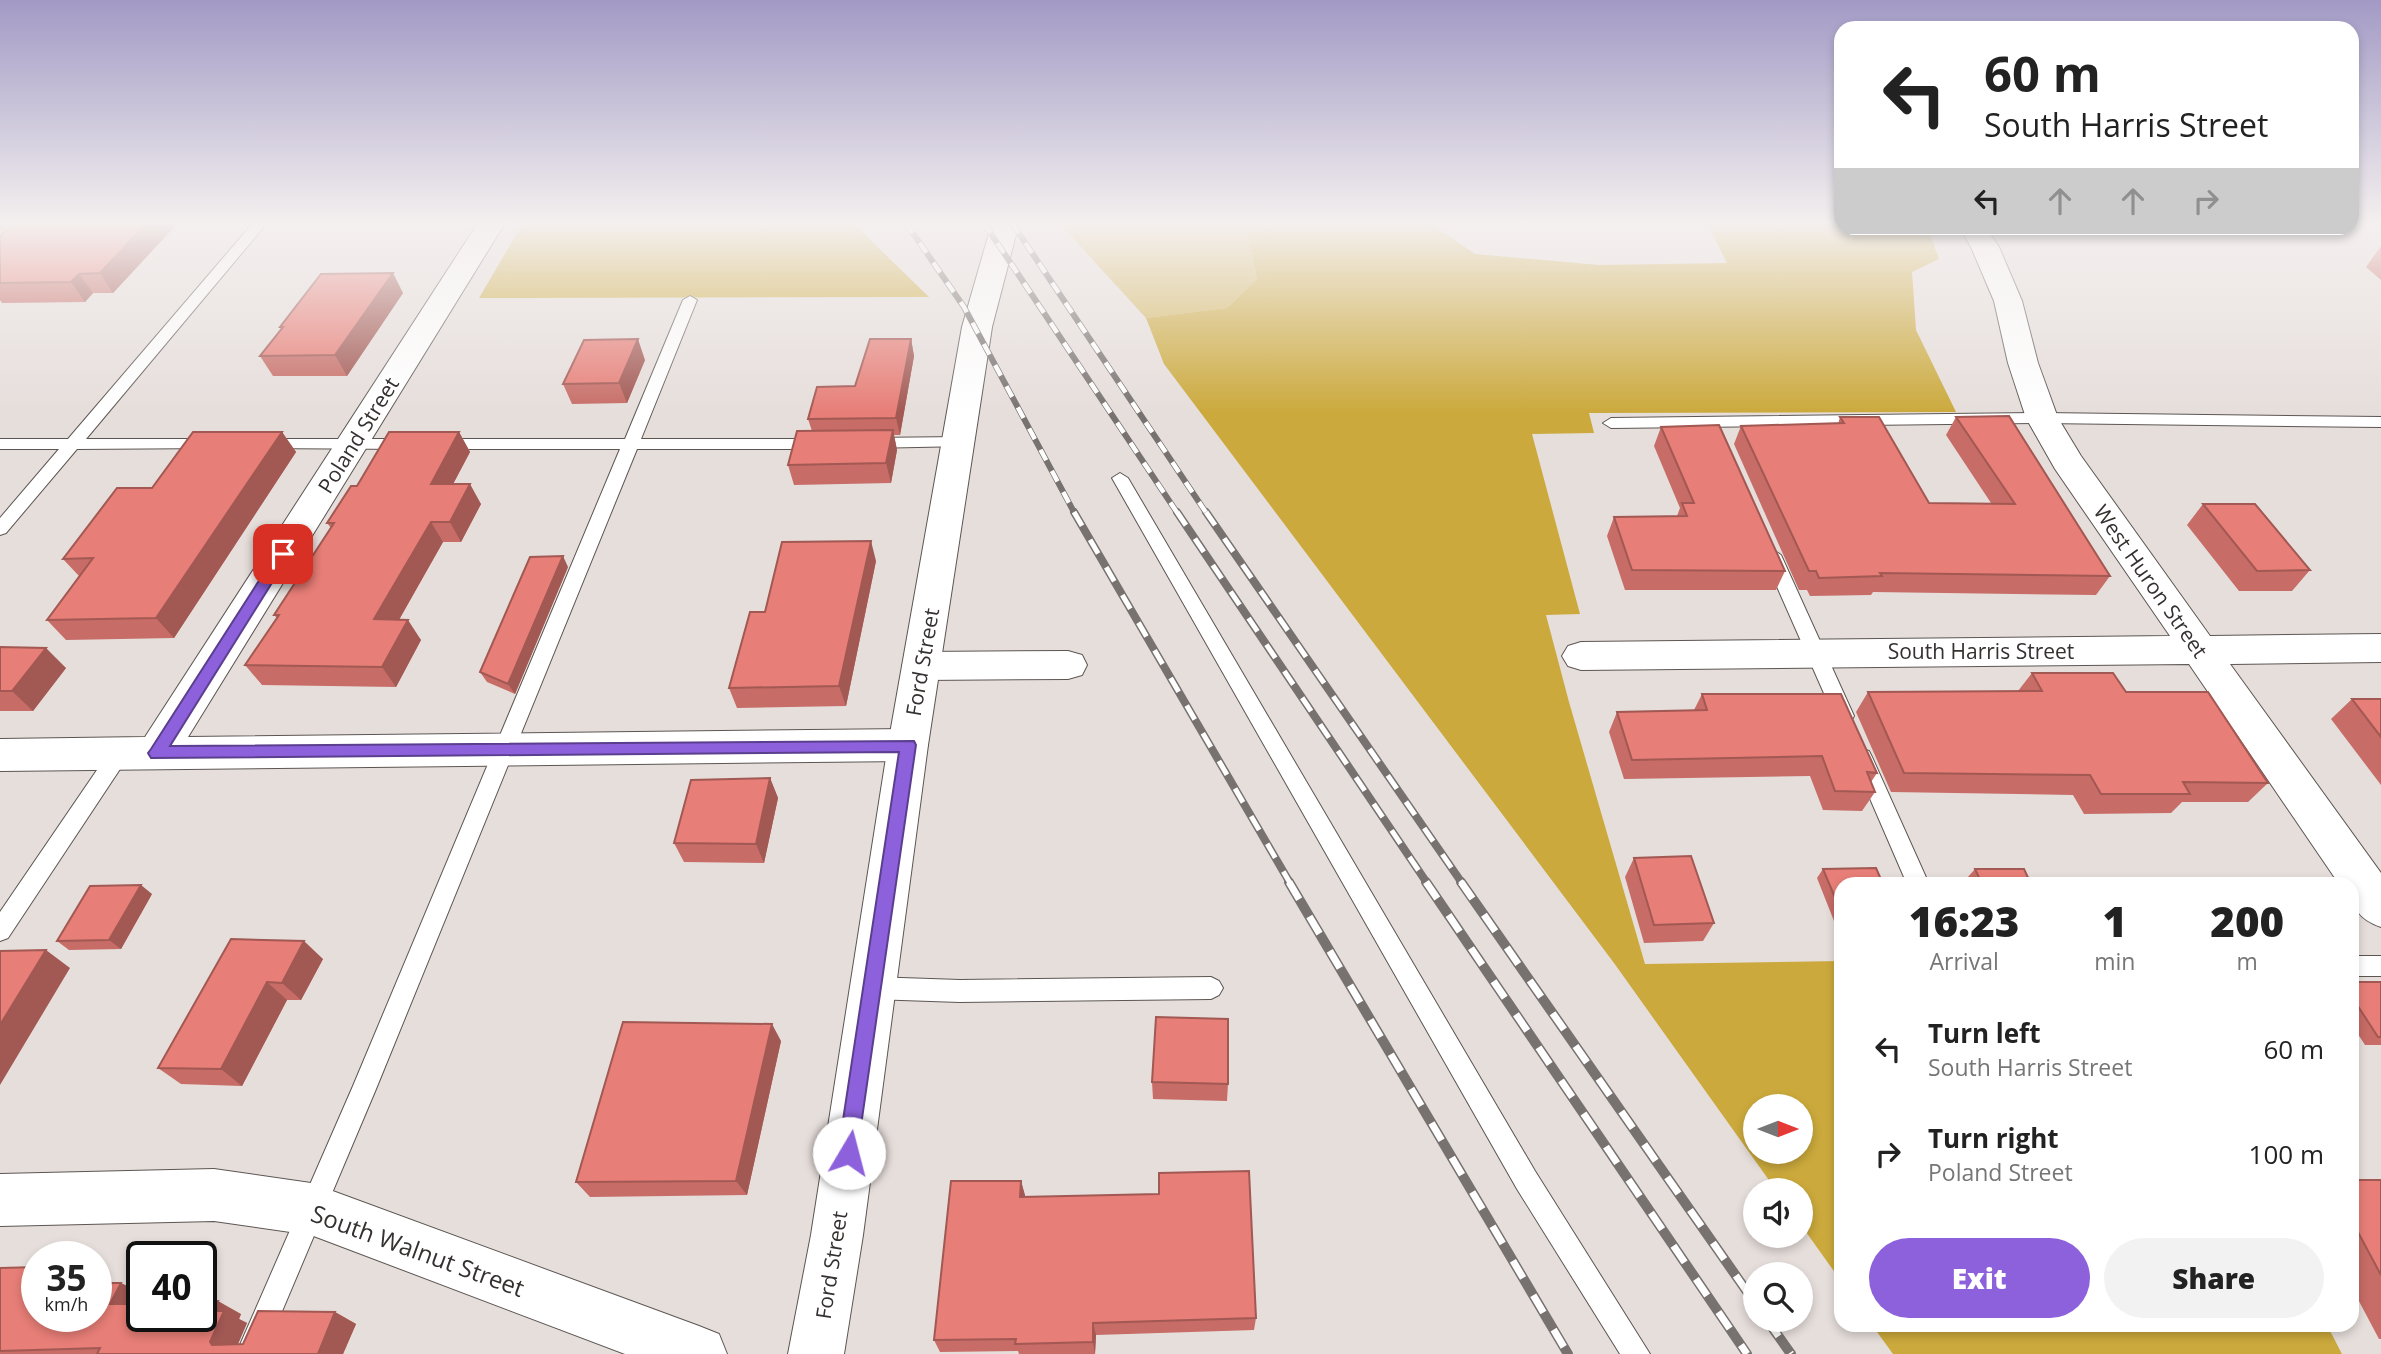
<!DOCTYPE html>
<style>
body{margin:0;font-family:"Open Sans",sans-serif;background:#f2f2f2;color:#222;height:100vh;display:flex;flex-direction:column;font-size:26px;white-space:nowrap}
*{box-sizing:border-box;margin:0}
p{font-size:23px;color:#767676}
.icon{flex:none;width:38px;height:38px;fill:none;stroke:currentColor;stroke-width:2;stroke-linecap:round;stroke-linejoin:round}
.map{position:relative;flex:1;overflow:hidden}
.details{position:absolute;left:1834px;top:877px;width:525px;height:455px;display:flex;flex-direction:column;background:#fff;border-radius:21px;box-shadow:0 4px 10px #0003}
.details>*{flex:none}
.banner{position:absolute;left:1834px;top:21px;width:525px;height:214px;border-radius:21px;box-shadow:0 4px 10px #0003;background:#fff;color:#222;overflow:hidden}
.needle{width:46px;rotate:90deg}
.tools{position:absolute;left:1743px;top:1094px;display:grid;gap:14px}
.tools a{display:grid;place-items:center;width:70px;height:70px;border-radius:50%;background:#fff;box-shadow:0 4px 10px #0003;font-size:35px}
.speed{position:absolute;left:21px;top:1241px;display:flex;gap:14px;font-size:35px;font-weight:700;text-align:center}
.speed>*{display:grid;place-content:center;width:91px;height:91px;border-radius:50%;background:#fff;box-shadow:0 4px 10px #0003;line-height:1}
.speed small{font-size:18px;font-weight:400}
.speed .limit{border:4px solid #111;border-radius:10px;background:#fff;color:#111}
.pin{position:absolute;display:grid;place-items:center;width:60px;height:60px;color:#fff;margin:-30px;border-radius:14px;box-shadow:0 4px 10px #0006}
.me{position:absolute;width:77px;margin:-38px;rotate:8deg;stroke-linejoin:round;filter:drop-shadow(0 0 5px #0008)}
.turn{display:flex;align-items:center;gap:24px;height:147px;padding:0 35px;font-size:32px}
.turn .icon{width:91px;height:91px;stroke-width:2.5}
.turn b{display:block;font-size:49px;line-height:60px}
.lanes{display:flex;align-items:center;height:66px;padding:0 35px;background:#0003;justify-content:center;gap:35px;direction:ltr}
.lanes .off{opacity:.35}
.eta{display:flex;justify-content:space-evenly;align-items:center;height:119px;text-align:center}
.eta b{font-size:42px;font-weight:800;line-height:49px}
.button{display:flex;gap:14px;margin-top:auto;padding:14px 35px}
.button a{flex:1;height:80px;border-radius:42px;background:#8c61db;color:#fff;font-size:28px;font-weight:800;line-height:80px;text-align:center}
.button a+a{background:#f2f2f2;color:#222}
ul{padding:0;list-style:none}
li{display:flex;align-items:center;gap:21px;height:105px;padding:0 35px}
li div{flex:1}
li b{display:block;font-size:26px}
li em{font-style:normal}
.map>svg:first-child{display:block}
</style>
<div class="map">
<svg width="2381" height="1354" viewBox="0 0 2381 1354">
<rect width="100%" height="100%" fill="#e6dedb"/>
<path fill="#d4b761" d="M 1059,223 L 1245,223 L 1257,279 L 1227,308 L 1146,318 Z"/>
<path fill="#cba93c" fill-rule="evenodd" d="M 523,223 L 853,223 L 929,297 L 479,298 Z
M 1245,223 L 1430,223 L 1475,254 L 1599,265 L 1727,263 L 1707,223 L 1841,223 L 1841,228 L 1928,228 L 1939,259 L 1912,272 L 1916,330 L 1956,412 L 1589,413 L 1594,433 L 1532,434 L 1580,614 L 1546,615 L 1569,702 L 1645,964 L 1841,961 L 1841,1281 L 1801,1225 L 1801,1190 L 1776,1190 L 1614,963 L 1164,364 L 1146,318 L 1227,308 L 1257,279 ZM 1755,1106 L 1801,1106 L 1801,1152 L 1755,1152 Z
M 1872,1325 L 2327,1325 L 2342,1354 L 1893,1354 Z"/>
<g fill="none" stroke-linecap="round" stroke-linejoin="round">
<defs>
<path id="service" d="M 253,223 L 267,223 L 86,439 L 209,439 L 215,440 L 217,444 L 215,448 L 77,449 L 6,533 L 0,535 L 0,518 L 59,449 L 0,449 L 0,439 L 68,439 Z
M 690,296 L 697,300 L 641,439 L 818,439 L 826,444 L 818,449 L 637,449 L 376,1089 L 264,1354 L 236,1354 L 353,1086 L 620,449 L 439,449 L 431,444 L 439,439 L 625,439 L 683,300 Z
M 2042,413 L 2381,417 L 2381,427 L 2042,423 L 1611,428 L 1603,423 L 1611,418 Z
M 960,437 L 966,438 L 968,442 L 966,446 L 869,448 L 861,443 L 869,438 Z
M 264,439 L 408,439 L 416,444 L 408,449 L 258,448 L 256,444 L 258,440 Z
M 1120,473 L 1128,478 L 1535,1171 L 1650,1354 L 1620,1354 L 1517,1189 L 1112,478 Z
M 1772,549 L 1781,555 L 1854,716 L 1851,721 L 1844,724 L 1837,721 L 1834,716 L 1763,555 Z
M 119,746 L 126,748 L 129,754 L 126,760 L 8,938 L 0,941 L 0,912 L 112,748 Z
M 1862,749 L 1869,751 L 1872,757 L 1929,884 L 1907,884 L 1852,757 L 1855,751 Z
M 2352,956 L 2381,956 L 2381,976 L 2352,976 Z
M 872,977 L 960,980 L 1211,977 L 1219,981 L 1223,988 L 1219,995 L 1211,999 L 960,1002 L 872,999 L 864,995 L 860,988 L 864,981 Z"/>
<path id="minor" d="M 478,223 L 505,223 L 188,737 L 908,729 L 922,734 L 928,745 L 922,756 L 908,761 L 0,771 L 0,739 L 145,737 Z
M 1960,228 L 1986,228 L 1999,247 L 2022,301 L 2038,363 L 2058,418 L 2081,456 L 2210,636 L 2381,634 L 2381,662 L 2230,664 L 2381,873 L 2381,927 C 2358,919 2352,908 2352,884 L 2339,884 L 2189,664 L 1581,670 L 1568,666 L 1562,656 L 1568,646 L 1581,642 L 2170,636 L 2055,469 L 2026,418 L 2008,363 L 1994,301 L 1971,247 Z
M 1068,651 L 1082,655 L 1087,665 L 1082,675 L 1068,679 L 921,680 L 907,676 L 902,666 L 907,656 L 921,652 Z"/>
<path id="tertiary" d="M 992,223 L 1019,223 L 992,327 L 928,745 L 863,1235 L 844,1354 L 788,1354 L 811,1235 L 888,745 L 962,327 Z
M 214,1169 L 311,1183 L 699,1326 L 719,1334 L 727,1354 L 625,1354 L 311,1235 L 214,1221 L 0,1226 L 0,1174 Z"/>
</defs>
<use href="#service" stroke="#5c5653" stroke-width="2"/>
<use href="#minor" stroke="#5c5653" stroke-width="2"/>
<use href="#tertiary" stroke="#5c5653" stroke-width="2"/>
<use href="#service" fill="#fff" fill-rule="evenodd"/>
<use href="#minor" fill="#fff" fill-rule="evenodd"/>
<use href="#tertiary" fill="#fff" fill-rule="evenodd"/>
<defs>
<path id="rail-far2" d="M 906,223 L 964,307 L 1075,514
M 984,223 L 1178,514
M 1012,223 L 1207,514"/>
<path id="rail-far1" d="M 1074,512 L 1290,883
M 1177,512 L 1427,883
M 1206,512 L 1462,883"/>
<path id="rail" d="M 1289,882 L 1568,1354
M 1426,882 L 1747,1354
M 1461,882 L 1755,1303
M 1767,1320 L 1791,1354"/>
</defs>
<use href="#rail-far2" stroke="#777270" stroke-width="6"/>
<use href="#rail-far1" stroke="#777270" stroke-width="8"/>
<use href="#rail" stroke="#777270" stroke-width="10"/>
<use href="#rail-far2" stroke="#fff" stroke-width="4.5" stroke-dasharray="12" stroke-linecap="butt"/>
<use href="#rail-far1" stroke="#fff" stroke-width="5" stroke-dasharray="16" stroke-linecap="butt"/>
<use href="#rail" stroke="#fff" stroke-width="7" stroke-dasharray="20" stroke-linecap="butt"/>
</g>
<path fill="#c76c66" d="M 12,223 L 175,223 L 176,225 L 113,293 L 93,293 L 85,302 L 2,303 L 0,300 L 0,236 Z
M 2381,246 L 2381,280 L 2366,267 Z
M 403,293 L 347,376 L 273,376 L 260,356 L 281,329 L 280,327 Z
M 911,339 L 914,356 L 900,435 L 894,435 L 897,450 L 891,483 L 794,485 L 788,465 L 812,431 L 808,419 L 855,386 Z
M 645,360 L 627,403 L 572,404 L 563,384 Z
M 1840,417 L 1929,503 L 1991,503 L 1946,435 L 1956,417 L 2110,576 L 2096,595 L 1873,592 L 1871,595 L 1810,596 L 1807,590 L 1799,590 L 1734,444 L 1741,426 L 1838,424 Z
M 1661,427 L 1785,571 L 1776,590 L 1625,590 L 1607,536 L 1614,517 L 1677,516 L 1680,508 L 1654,446 Z
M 282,432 L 296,452 L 174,638 L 66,640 L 47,620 L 79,576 L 63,559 L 152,488 Z
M 459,432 L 470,452 L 453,484 L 481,504 L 461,542 L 443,542 L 399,620 L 421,640 L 396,687 L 262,685 L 245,665 L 277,618 L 274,615 L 331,528 L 327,523 L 357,486 Z
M 2203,504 L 2310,570 L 2292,591 L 2239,591 L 2187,525 Z
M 876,561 L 846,706 L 737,708 L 729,688 L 765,612 Z
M 568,567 L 515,694 L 487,682 L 480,672 Z
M 0,647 L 66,668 L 33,711 L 0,711 Z
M 2032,673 L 2126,692 L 2268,783 L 2248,802 L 2182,802 L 2171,813 L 2084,814 L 2073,795 L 1891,792 L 1856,712 L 1868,692 L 2018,691 Z
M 1702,694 L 1877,773 L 1871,782 L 1875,792 L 1862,811 L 1823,810 L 1810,776 L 1624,779 L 1609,732 L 1617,712 L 1694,710 Z
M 2352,699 L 2381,699 L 2381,785 L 2331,719 Z
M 770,778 L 778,798 L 764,863 L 684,862 L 674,843 Z
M 1634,858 L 1714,923 L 1703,941 L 1644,943 L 1625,877 Z
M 1823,869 L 1841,884 L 1841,926 L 1836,926 L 1817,878 Z
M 1975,869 L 2031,884 L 1970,884 L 1967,878 Z
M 152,894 L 121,949 L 69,950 L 57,941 Z
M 231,939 L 323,959 L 301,1000 L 287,1000 L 242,1086 L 181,1084 L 158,1068 Z
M 2352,982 L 2381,982 L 2381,1045 L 2365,1045 L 2352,1025 Z
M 781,1041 L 747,1195 L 590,1197 L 576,1182 Z
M 1152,1082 L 1228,1084 L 1227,1101 L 1153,1099 Z
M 2352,1180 L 2381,1180 L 2381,1339 L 2379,1339 L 2352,1288 Z
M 1021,1181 L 1025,1197 L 1256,1318 L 1254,1330 L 1096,1335 L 1095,1354 L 1019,1354 L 1018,1351 L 940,1352 L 934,1340 Z
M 0,1268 L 142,1316 L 241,1314 L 239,1319 L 247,1323 L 238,1344 L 243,1344 L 335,1312 L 356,1324 L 343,1354 L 0,1354 Z"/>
<path fill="#a25853" d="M 0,223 L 10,223 L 0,232 Z
M 147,223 L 175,223 L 176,225 L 113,293 L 100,273 Z
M 393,273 L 403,293 L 347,376 L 335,355 Z
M 79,274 L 93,293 L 85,302 L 71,282 Z
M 638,339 L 645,360 L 627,403 L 619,383 Z
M 911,339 L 914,356 L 900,435 L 896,418 Z
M 893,430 L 897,450 L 891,483 L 886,463 Z
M 282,432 L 296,452 L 174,638 L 156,618 Z
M 459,432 L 470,452 L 442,505 L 431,484 Z
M 470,484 L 481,504 L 461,542 L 450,522 Z
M 431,522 L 443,542 L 388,639 L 374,619 Z
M 871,541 L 876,561 L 846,706 L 839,686 Z
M 563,556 L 568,567 L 515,694 L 508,684 Z
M 408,620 L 421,640 L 396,687 L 382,667 Z
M 46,648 L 66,668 L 33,711 L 12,691 Z
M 770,778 L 778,798 L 764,863 L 756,844 Z
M 141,885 L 152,894 L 121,949 L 109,940 Z
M 304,941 L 323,959 L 301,1000 L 282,983 Z
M 46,950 L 70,968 L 0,1085 L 0,1025 Z
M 267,982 L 287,1000 L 242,1086 L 221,1069 Z
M 772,1024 L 781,1041 L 747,1195 L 736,1181 Z
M 1021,1181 L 1025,1195 L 1024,1212 L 1020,1197 Z
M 121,1283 L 142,1293 L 142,1304 L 110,1304 Z
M 218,1301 L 241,1314 L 239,1319 L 247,1323 L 234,1353 L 212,1345 L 210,1342 L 214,1311 Z
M 335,1312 L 356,1324 L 343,1354 L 318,1354 Z
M 1093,1323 L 1096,1335 L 1095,1354 L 1093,1342 Z"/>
<path fill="#e77e77" stroke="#a25853" stroke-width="2" d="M 12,223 L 147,223 L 100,273 L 79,274 L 71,282 L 0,283 L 0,236 Z
M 393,273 L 335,355 L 260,356 L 283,327 L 280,327 L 321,274 Z
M 638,339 L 619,383 L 563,384 L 584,340 Z
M 870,339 L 911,339 L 896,418 L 808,419 L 817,387 L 855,386 Z
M 2009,416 L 2110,576 L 1880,573 L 1882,576 L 1819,578 L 1816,571 L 1809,571 L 1741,426 L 1844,423 L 1840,417 L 1879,417 L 1929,503 L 2015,504 L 1956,417 Z
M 1719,425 L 1785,571 L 1632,570 L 1614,517 L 1687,516 L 1682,503 L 1694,503 L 1661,427 Z
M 893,430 L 886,463 L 788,465 L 797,431 Z
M 193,432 L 282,432 L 156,618 L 47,620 L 93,558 L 63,559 L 117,488 L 152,488 Z
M 389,432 L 459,432 L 431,484 L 470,484 L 450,522 L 431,522 L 374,619 L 408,620 L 382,667 L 245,665 L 279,615 L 274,615 L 334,523 L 327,523 L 351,486 L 357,486 Z
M 2203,504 L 2255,504 L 2310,570 L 2257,571 Z
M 871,541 L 839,686 L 729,688 L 750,612 L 765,612 L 782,542 Z
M 563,556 L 508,684 L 480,672 L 530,557 Z
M 0,647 L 46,648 L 12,691 L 0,691 Z
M 2032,673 L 2113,673 L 2126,692 L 2208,692 L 2268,783 L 2183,782 L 2190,794 L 2101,794 L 2090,775 L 1904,773 L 1868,692 L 2042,691 Z
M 1702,694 L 1841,694 L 1877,773 L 1867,772 L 1875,792 L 1835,791 L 1822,756 L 1632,760 L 1617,712 L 1707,710 Z
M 2352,699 L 2381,699 L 2381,737 Z
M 770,778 L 756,844 L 674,843 L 691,780 Z
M 1691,856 L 1714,923 L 1654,925 L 1634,858 Z
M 1876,868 L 1883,884 L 1841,884 L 1841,912 L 1823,869 Z
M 1975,869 L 2024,869 L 2031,884 L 1982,884 Z
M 141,885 L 109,940 L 57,941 L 90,886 Z
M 231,939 L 304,941 L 282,983 L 267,982 L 221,1069 L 158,1068 Z
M 46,950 L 0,1025 L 0,951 Z
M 2352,982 L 2381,982 L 2381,1037 L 2378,1037 L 2352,997 Z
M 1156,1017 L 1228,1019 L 1228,1084 L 1152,1082 Z
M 623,1022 L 772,1024 L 736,1181 L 576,1182 Z
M 1249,1171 L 1256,1318 L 1093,1323 L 1093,1342 L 1015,1344 L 1016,1339 L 934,1340 L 951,1181 L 1021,1181 L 1020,1197 L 1159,1194 L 1159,1173 Z
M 2352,1180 L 2381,1180 L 2381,1275 L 2352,1221 Z
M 37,1267 L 37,1316 L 96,1316 L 96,1283 L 121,1283 L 110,1304 L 142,1304 L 142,1316 L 201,1316 L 201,1302 L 218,1301 L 214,1311 L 224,1311 L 210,1342 L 212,1345 L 243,1344 L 258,1311 L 335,1312 L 318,1354 L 97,1354 L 100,1348 L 0,1351 L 0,1268 Z"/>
<linearGradient id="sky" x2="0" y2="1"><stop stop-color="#a29ac5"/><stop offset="0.54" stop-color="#f4f0ef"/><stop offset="1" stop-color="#f4f0ef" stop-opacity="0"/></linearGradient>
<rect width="2381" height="413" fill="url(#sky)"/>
<path fill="#8c61db" stroke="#5b3f8e" stroke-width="2" d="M 283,549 L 290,554 L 170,746 L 914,741 L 916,745 L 856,1160 L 849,1163 L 841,1160 L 838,1153 L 899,752 L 151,758 L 148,753 L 151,749 L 278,551 Z"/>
<g text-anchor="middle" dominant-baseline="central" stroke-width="7" stroke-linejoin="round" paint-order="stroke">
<g font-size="21" fill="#343130" stroke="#fff">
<text transform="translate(358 435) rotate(-58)">Poland Street</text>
<text transform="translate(2151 581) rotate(55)">West Huron Street</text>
<text x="1981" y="651">South Harris Street</text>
<text transform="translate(922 662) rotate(-80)">Ford Street</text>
<text transform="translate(831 1265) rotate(-81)">Ford Street</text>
</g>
<g font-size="24" fill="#343130" stroke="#fff">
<text transform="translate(418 1250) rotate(20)">South Walnut Street</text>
</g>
</g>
</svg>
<div class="tools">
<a><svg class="needle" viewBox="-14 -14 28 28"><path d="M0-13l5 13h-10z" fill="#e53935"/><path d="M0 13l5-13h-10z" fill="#767676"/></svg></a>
<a><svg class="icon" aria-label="sound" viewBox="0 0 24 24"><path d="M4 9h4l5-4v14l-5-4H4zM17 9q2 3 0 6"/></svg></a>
<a><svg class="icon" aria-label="search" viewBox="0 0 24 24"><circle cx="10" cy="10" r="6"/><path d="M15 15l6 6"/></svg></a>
</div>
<div class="speed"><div>35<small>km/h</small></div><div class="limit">40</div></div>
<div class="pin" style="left:283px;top:554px;background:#d93025"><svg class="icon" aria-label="arrive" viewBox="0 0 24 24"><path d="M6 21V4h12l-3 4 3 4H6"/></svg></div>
<svg class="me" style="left:849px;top:1153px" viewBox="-20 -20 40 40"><circle r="19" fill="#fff"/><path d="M0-13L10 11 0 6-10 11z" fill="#8c61db"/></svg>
<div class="banner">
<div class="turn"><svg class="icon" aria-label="left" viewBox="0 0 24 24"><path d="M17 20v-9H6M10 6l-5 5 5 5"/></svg><div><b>60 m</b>South Harris Street</div></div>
<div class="lanes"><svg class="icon" aria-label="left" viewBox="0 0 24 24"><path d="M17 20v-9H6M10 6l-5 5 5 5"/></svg><svg class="icon off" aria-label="ahead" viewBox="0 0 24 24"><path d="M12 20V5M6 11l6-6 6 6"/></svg><svg class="icon off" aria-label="ahead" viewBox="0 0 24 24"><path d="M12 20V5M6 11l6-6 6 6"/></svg><svg class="icon off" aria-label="right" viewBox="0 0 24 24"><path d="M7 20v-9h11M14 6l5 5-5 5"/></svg></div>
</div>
<section class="details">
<div class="eta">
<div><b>16:23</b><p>Arrival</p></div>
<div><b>1</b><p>min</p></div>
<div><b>200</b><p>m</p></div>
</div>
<ul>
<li><svg class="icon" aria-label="left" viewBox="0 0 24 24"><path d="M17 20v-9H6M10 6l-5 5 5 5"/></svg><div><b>Turn left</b><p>South Harris Street</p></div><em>60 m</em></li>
<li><svg class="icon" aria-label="right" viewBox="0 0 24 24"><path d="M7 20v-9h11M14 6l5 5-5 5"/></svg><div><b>Turn right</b><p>Poland Street</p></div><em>100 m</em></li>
</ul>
<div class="button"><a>Exit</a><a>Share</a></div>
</section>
</div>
